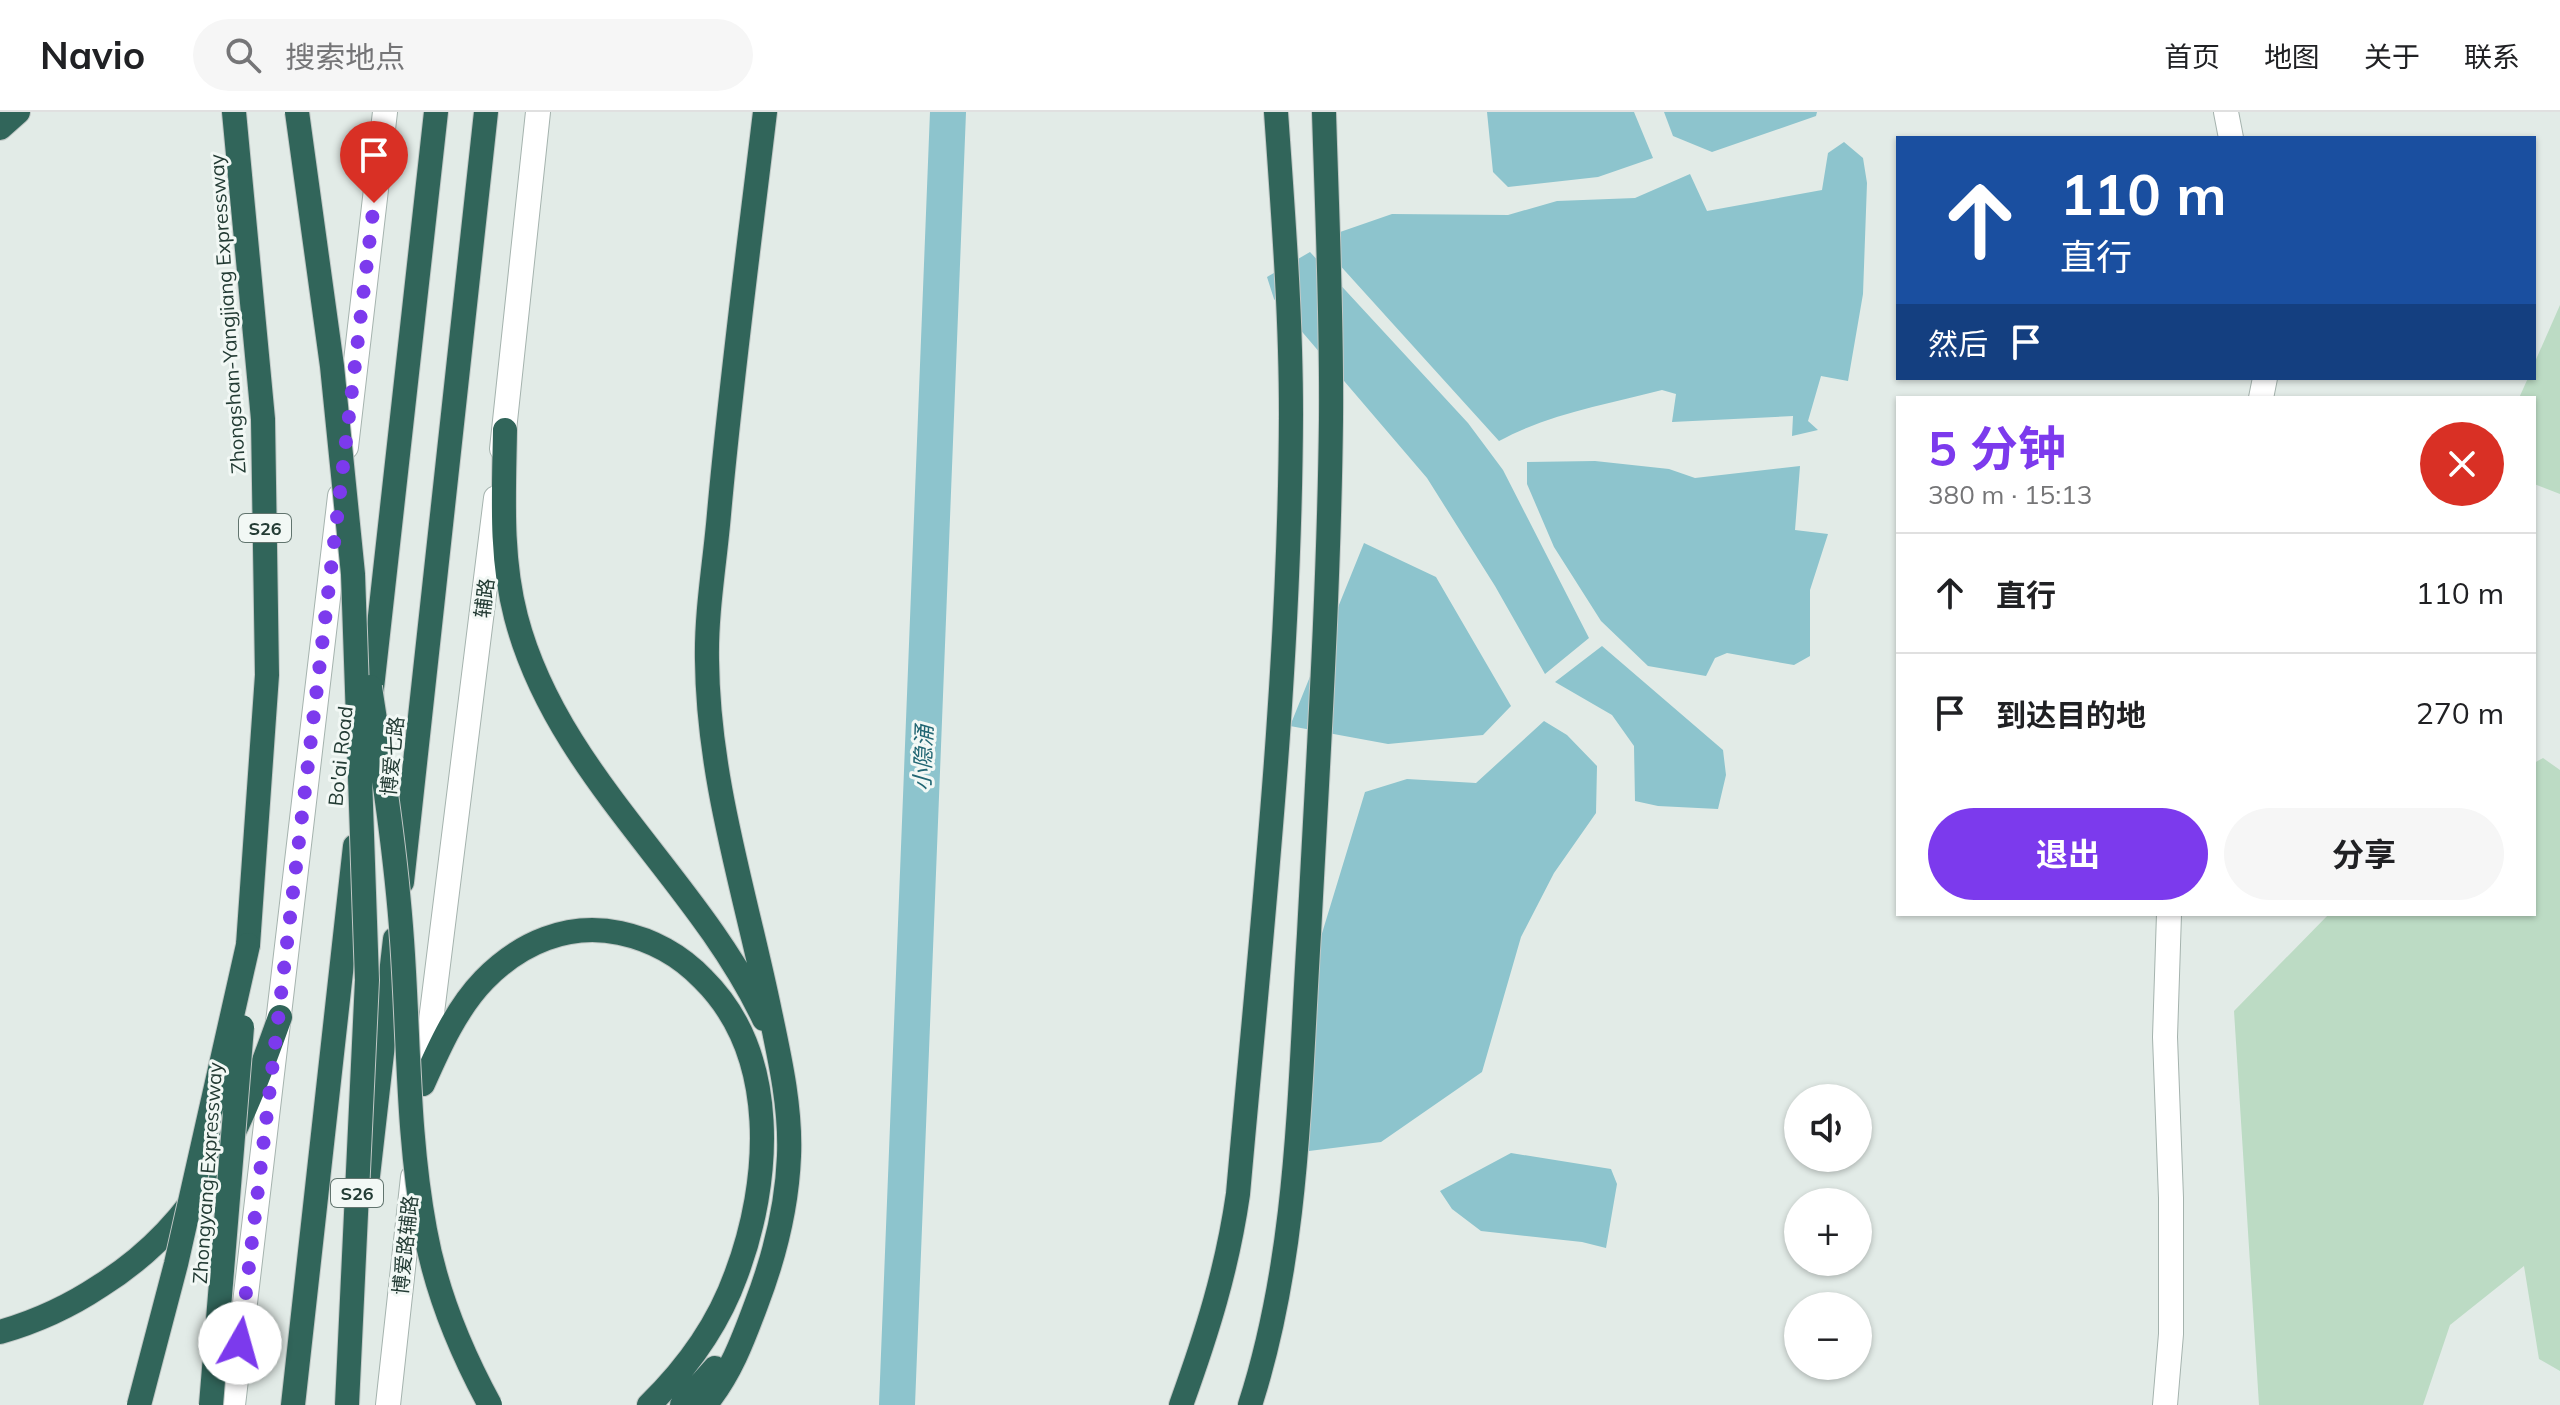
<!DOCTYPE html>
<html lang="zh">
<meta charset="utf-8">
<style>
body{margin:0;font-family:Mulish,"Noto Sans SC",sans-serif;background:#f6f6f6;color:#202124;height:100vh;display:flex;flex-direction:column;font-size:30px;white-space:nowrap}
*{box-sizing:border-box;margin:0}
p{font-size:26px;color:#757577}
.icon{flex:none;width:44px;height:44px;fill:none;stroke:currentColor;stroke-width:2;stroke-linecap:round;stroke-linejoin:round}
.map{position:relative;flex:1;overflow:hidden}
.side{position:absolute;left:1896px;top:284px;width:640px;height:520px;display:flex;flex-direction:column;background:#fff;border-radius:0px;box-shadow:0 2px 6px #0004}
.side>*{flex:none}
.hud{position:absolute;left:1896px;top:24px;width:640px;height:244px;border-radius:0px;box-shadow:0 2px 6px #0004;background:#1a4fa0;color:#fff;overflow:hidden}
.fabs{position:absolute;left:1784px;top:972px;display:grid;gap:16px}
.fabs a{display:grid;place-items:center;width:88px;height:88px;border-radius:50%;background:#fff;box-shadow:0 2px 6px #0004;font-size:40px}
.pin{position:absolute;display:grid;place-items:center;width:68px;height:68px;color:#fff;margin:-82px -34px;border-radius:50% 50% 50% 0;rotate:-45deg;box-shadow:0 0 8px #0007}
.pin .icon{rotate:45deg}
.me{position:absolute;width:88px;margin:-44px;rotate:7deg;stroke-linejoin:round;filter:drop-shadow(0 0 6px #0008)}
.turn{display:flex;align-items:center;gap:28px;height:168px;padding:0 32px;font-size:36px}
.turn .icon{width:104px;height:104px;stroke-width:2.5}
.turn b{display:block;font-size:56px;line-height:68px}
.then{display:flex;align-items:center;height:76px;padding:0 32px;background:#0003;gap:16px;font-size:30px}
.round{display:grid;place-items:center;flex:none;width:84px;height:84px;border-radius:42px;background:#f6f6f6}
.headline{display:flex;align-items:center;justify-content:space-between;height:136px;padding:0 32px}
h1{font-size:48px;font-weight:700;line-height:60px;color:#7c3aed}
.primary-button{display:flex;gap:16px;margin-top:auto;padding:16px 32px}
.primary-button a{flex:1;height:92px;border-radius:48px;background:#7c3aed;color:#fff;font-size:32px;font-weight:700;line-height:92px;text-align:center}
.primary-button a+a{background:#f6f6f6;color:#202124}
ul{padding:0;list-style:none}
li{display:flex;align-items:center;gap:24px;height:120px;padding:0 32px;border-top:2px solid #e0e0e0}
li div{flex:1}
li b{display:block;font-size:30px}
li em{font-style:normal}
header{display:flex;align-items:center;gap:48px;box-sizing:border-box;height:112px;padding:0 40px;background:#fff;border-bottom:2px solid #e0e0e0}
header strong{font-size:38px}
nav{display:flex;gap:44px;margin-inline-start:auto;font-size:28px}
.search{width:560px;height:72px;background:#f6f6f6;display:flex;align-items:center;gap:20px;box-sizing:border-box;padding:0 28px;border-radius:44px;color:#757577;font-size:30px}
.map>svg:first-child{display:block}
</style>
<header>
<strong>Navio</strong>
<div class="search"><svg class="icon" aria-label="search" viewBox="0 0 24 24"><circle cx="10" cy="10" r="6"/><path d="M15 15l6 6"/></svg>搜索地点</div>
<nav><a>首页</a><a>地图</a><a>关于</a><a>联系</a></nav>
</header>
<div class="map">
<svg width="2560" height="1293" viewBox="0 0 2560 1293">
<rect width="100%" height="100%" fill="#e2ebe7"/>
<path fill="#bcdbc4" d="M 2560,193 L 2560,382 L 2534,372 L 2534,286 L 2519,286 L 2528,266 L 2534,266 L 2534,252 Z
M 2543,646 L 2560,658 L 2560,1259 L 2539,1247 L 2524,1154 L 2450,1213 L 2423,1293 L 2259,1293 L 2234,899 L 2329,802 L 2534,802 L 2534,651 Z"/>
<path fill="#8dc4cd" d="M 1487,0 L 1634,0 L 1653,46 L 1598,65 L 1508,75 L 1493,60 Z
M 1664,0 L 1817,0 L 1816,4 L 1712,40 L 1673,24 Z
M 1844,30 L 1863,46 L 1867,71 L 1863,182 L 1848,269 L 1821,264 L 1808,309 L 1818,318 L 1792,324 L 1793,304 L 1672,310 L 1676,282 L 1662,278 C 1608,292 1548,302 1499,329 L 1317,128 L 1392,102 L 1508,103 L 1557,89 L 1635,86 L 1690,62 L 1707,99 L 1822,78 L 1828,41 Z
M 1310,140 L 1468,311 L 1503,358 L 1589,526 L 1545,562 L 1495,474 L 1427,366 L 1274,187 L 1267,165 Z
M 1595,349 L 1669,357 L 1695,366 L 1800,354 L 1795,418 L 1828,422 L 1810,478 L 1810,544 L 1794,553 L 1727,541 L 1715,546 L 1706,564 L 1648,554 L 1601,509 L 1554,435 L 1527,372 L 1527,350 Z
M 1364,431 L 1436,465 L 1511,594 L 1483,623 L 1388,632 L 1290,614 Z
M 1602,534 L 1723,638 L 1726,663 L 1718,697 L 1658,694 L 1635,689 L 1634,634 L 1612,603 L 1555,570 Z
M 1544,609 L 1567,623 L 1597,654 L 1596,701 L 1554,761 L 1521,825 L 1482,960 L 1381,1030 L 1309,1039 L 1293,1008 L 1309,864 L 1365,680 L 1407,667 L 1476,671 Z
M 1511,1041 L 1611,1057 L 1617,1072 L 1606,1136 L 1582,1130 L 1481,1119 L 1452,1097 L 1440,1079 Z"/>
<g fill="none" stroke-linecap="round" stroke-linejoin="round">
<path stroke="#8dc4cd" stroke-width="36" d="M 897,1293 L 948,0"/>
<defs>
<path id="minor" d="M 2226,0 L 2231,26
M 2261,286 L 2265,266
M 346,335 L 385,0
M 502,337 L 538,0
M 424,965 L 496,386
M 233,1293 L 340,384
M 388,1293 L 413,1065
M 2165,1293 L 2171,1222 L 2171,1086 L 2165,925 L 2169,802"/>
<path id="highway" d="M 234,0 L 263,307 L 267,563 L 248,833
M 0,16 L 18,0
M 505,318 C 504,381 500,444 516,505 C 557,662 696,764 764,907
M 370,594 L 436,0
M 402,770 L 486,0
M 423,972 C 439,936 456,897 484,868 C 520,831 568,810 620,821 C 653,828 680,843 703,867 C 780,943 771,1070 736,1163 C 718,1213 687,1256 649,1293
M 368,1064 L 395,827
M 0,1220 C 35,1210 70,1194 100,1174 C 203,1110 241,1015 280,905
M 293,1293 L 355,734
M 682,1293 L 715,1256
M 705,1293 C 730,1263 743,1228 756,1193 C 774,1146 787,1096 789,1044 C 791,996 780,947 770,900 C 746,783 708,669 707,548 C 706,500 715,450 719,402 C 731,268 749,134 765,0
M 1181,1293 C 1207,1221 1227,1158 1238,1082 C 1261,823 1290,563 1291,302 C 1291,202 1283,100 1276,0
M 1250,1293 C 1299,1141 1299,980 1309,822 C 1318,650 1329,479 1331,307 C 1332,205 1327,102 1324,0"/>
</defs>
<use href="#minor" stroke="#a5b3ae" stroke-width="26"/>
<use href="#highway" stroke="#c1c8c6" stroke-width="26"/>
<use href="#minor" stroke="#fff" stroke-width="24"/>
<use href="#highway" stroke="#31655a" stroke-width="24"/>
<defs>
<path id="highway-bridge" d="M 297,0 L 332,254 L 353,462 L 367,868 L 347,1293
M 370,575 C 383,659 396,743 402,828 C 409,924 407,1022 425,1118 C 436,1179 460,1238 490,1293
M 139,1293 L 176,1152 L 248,833
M 211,1293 L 242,915"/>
</defs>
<use href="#highway-bridge" stroke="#c1c8c6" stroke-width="26" stroke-linecap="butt"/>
<use href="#highway-bridge" stroke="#31655a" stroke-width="24"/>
</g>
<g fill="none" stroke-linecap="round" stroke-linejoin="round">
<path stroke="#7c3aed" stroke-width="14" stroke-dasharray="0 25.2" d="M 240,1231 L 374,91"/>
</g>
<g text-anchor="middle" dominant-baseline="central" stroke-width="6" stroke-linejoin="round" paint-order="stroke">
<g fill="#f2f8f5" stroke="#61746e" stroke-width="2">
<rect x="239" y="402" width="52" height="28" rx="6"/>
<rect x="331" y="1067" width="52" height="28" rx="6"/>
</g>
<g font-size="18" font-weight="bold" fill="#233b34">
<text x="265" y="416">S26</text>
<text x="357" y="1081">S26</text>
</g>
<g font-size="20" fill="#233b34" stroke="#f2f8f5">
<text transform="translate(227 202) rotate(-94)">Zhongshan-Yangjiang Expressway</text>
<text transform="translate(484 486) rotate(-83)">辅路</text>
<text transform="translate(340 644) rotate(-84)">Bo'ai Road</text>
<text transform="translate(392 644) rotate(-84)">博爱七路</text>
<text transform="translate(207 1061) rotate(-86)">Zhongyang Expressway</text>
<text transform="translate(405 1133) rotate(-84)">博爱路辅路</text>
</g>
<g font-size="22" font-style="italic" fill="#216673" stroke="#f2f8f5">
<text transform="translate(923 646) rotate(-88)">小隐涌</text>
</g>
</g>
</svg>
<div class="fabs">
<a><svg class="icon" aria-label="sound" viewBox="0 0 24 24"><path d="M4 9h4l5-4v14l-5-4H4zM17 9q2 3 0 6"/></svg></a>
<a>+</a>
<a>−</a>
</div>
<div class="pin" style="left:374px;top:91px;background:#d93025"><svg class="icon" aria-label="arrive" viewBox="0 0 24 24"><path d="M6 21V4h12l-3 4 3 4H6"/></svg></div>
<svg class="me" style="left:240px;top:1231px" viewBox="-20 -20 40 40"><circle r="19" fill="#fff"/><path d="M0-13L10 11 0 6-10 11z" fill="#7c3aed"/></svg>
<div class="hud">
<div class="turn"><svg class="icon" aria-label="ahead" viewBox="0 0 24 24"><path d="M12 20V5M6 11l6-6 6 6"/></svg><div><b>110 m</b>直行</div></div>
<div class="then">然后<svg class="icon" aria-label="arrive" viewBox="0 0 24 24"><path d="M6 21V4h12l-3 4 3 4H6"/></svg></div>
</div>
<section class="side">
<div class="headline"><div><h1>5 分钟</h1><p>380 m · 15:13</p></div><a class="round" style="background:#d93025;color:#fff"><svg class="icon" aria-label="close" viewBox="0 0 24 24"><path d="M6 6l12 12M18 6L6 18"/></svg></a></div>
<ul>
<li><svg class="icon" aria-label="ahead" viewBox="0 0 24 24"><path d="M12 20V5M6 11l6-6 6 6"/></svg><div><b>直行</b></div><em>110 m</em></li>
<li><svg class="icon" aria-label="arrive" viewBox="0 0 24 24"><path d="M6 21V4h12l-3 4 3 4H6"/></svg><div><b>到达目的地</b></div><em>270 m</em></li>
</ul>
<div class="primary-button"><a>退出</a><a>分享</a></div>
</section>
</div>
